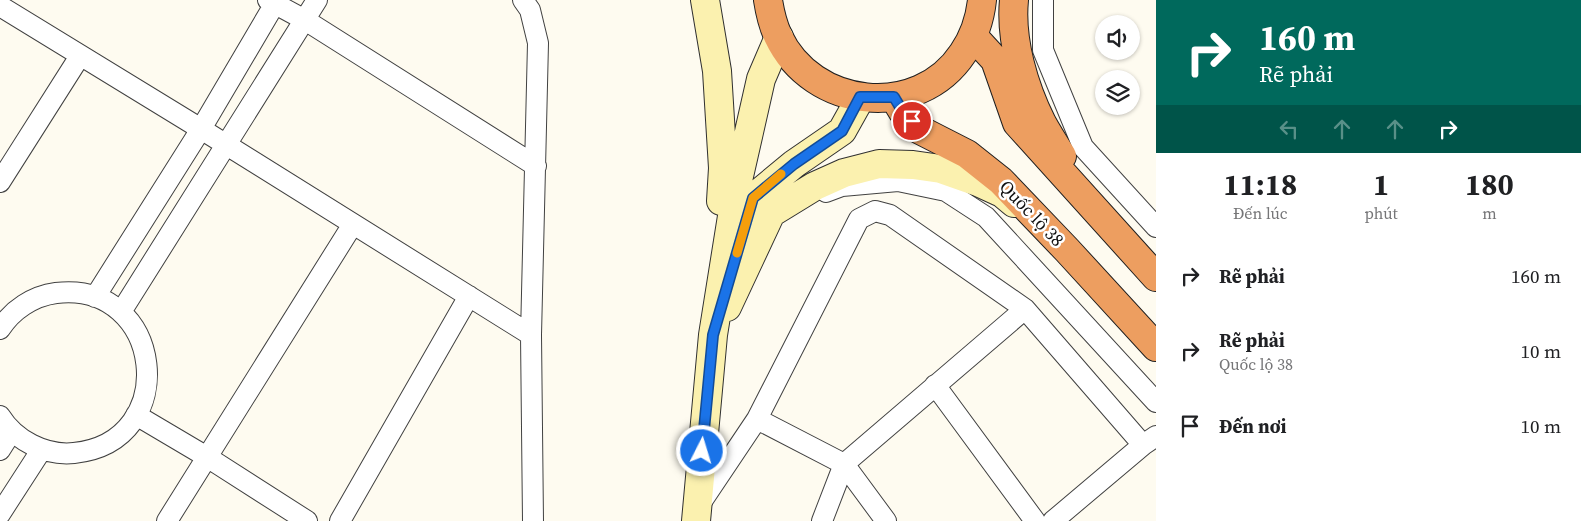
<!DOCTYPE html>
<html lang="vi">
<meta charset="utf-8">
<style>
body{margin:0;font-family:"Source Serif 4",serif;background:#f2f2f2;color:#202124;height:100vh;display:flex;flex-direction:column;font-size:19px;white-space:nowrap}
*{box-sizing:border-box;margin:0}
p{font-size:16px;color:#757577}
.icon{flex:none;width:28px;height:28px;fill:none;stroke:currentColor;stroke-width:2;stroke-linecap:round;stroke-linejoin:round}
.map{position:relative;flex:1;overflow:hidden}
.sheet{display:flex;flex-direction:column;background:#fff;width:425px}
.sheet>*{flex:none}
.guide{background:#00695c;color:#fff;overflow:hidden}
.buttons{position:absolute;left:1095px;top:15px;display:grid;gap:10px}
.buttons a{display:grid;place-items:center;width:45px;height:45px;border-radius:50%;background:#fff;box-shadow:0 1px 4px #0004;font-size:25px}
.pin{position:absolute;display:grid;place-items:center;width:42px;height:42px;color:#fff;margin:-21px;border:2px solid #fff;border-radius:50%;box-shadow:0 1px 5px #0007}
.me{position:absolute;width:55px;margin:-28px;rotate:5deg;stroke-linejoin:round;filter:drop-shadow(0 0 4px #0008)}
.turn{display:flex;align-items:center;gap:18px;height:105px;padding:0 20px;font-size:22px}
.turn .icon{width:65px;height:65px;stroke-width:2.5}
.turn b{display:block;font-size:35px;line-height:42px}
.lanes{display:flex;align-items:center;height:48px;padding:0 20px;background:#0003;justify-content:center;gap:25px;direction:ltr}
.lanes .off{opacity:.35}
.eta{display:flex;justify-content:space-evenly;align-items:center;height:85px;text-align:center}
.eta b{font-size:30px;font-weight:700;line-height:35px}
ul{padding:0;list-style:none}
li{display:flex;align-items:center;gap:15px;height:75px;padding:0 20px}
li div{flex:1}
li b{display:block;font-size:19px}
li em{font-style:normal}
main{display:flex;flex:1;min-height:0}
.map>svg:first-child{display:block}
</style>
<main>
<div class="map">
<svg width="1156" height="521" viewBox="0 0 1156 521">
<rect width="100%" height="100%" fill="#fefbf0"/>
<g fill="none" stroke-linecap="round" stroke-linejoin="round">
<defs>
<path id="street" d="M 268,0 L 305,20 L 536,166
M 523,0 L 530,10 L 538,43 L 531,335 L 533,521
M 1043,0 L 1043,50 L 1083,147 L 1156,227
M 0,6 L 201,129 L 531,335
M 0,182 L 80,56
M 826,192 L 842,186 L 898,181 L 946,191 L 986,217 L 1156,402
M 95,297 L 201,129 L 277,0
M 121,312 L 317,0
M 0,329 C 12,310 33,296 56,293 C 164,280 183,442 74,453 C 45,456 15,440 0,416
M 935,385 L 1035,521
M 136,415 L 207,457 L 307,521
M 757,419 L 844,464 L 886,521
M 0,450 L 12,431
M 698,507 L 757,419 L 859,219 L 875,211 L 890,215 L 1025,309 L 1143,445
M 0,514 L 42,449
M 167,521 L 353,224
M 340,521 L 469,296
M 822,521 L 844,464 L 1025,309
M 1053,521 L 1143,445 L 1156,436"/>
<path id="secondary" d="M 705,0 L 717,71 L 723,168 L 721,201
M 743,230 L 753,198 L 794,164 L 842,131 L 861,97
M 727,307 L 771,213 L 815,186 L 844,173 L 879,164 L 913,165 L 941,169 L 978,182 L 1002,193 L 1014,203
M 696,521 L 713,335 L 737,185 L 761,79 L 779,37"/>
<path id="highway" d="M 768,0 C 770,13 773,25 778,36 C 812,109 918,121 963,53 C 974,37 980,19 982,0
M 1014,0 C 1010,40 1024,87 1042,123 C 1048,134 1055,145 1062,156
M 973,36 L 995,60 L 1017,123 L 1156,277
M 894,97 L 903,112 L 920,130 L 967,154 L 1001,181 L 1067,250 L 1156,347"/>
</defs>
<use href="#street" stroke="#414141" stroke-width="22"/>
<use href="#secondary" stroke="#303030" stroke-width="30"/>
<use href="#highway" stroke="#1f1f1f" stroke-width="30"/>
<use href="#street" stroke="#fff" stroke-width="20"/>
<use href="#secondary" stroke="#fbf1af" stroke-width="28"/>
<use href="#highway" stroke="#ed9e60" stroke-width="28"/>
</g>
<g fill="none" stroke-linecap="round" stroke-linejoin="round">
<defs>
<path id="route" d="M 702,451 L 713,335 L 753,198 L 794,164 L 842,131 L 860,97 L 894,97 L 903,112 L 912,121"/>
</defs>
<use href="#route" stroke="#114b97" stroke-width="12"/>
<use href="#route" stroke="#1a73e8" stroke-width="9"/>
<path stroke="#f59e0b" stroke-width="9" d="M 737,253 L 753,198 L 781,174"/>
</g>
<g text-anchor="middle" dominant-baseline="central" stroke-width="5" stroke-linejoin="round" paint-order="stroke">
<g font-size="18" fill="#0e0e0e" stroke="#fff">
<text transform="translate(1032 213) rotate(46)">Quốc lộ 38</text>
</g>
</g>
</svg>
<div class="buttons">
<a><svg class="icon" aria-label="sound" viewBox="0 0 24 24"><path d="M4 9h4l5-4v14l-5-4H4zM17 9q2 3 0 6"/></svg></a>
<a><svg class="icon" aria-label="layers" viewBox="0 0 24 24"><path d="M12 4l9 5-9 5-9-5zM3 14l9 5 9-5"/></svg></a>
</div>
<div class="pin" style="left:912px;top:121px;background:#d93025"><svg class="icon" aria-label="arrive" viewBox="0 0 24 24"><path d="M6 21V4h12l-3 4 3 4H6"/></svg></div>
<svg class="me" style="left:702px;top:451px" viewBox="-20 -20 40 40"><circle r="17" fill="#1a73e8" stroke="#fff" stroke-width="3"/><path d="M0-11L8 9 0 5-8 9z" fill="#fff"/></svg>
</div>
<section class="sheet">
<div class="guide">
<div class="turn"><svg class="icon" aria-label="right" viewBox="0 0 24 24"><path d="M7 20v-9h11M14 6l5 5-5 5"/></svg><div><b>160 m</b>Rẽ phải</div></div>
<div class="lanes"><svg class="icon off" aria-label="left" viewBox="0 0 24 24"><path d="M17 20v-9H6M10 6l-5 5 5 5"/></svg><svg class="icon off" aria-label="ahead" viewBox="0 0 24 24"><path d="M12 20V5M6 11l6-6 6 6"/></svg><svg class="icon off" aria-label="ahead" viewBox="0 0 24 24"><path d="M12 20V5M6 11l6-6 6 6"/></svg><svg class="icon" aria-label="right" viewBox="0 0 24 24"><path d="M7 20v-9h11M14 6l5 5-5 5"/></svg></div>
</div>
<div class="eta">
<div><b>11:18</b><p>Đến lúc</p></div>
<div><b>1</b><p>phút</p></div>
<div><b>180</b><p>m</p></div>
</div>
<ul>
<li><svg class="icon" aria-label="right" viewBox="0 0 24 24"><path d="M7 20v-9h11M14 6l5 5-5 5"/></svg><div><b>Rẽ phải</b></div><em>160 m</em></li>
<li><svg class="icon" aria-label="right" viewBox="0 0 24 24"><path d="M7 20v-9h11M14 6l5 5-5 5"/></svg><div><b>Rẽ phải</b><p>Quốc lộ 38</p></div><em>10 m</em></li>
<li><svg class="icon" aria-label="arrive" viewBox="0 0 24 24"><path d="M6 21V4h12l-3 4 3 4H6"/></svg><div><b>Đến nơi</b></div><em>10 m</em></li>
</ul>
</section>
</main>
